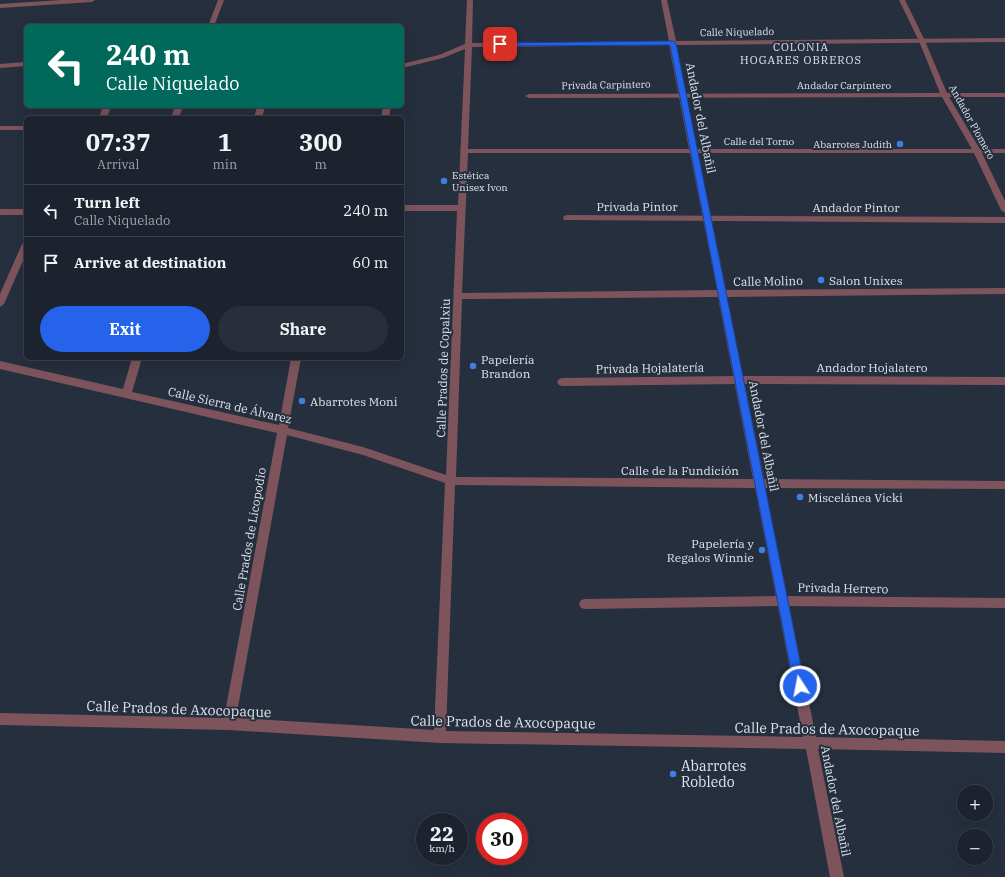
<!DOCTYPE html>
<meta charset="utf-8">
<style>
body{margin:0;font-family:"IBM Plex Serif",serif;background:#292f3a;color:#f1f3f6;height:100vh;display:flex;flex-direction:column;font-size:15px;white-space:nowrap}
*{box-sizing:border-box;margin:0}
p{font-size:13px;color:#a0a4aa}
.icon{flex:none;width:22px;height:22px;fill:none;stroke:currentColor;stroke-width:2;stroke-linecap:round;stroke-linejoin:round}
.map{position:relative;flex:1;overflow:hidden}
.panel{position:absolute;left:24px;top:116px;width:380px;height:244px;display:flex;flex-direction:column;background:#1c232e;border-radius:6px;box-shadow:0 4px 16px #0002,0 0 0 1px #3a404a}
.panel>*{flex:none}
.hud{position:absolute;left:24px;top:24px;width:380px;height:84px;border-radius:6px;box-shadow:0 4px 16px #0002,0 0 0 1px #3a404a;background:#00695c;color:#fff;overflow:hidden}
.tools{position:absolute;left:957px;top:785px;display:grid;gap:8px}
.tools a{display:grid;place-items:center;width:36px;height:36px;border-radius:50%;background:#1c232e;box-shadow:0 4px 16px #0002,0 0 0 1px #3a404a;font-size:20px}
.speed{position:absolute;left:416px;top:813px;display:flex;gap:8px;font-size:20px;font-weight:700;text-align:center}
.speed>*{display:grid;place-content:center;width:52px;height:52px;border-radius:50%;background:#1c232e;box-shadow:0 4px 16px #0002,0 0 0 1px #3a404a;line-height:1}
.speed small{font-size:10px;font-weight:400}
.speed .limit{border:6px solid #d22;background:#fff;color:#111}
.pin{position:absolute;display:grid;place-items:center;width:34px;height:34px;color:#fff;margin:-17px;border-radius:8px;box-shadow:0 2px 6px #0006}
.me{position:absolute;width:44px;margin:-22px;rotate:349deg;stroke-linejoin:round;filter:drop-shadow(0 0 3px #0008)}
.turn{display:flex;align-items:center;gap:14px;height:84px;padding:0 16px;font-size:18px}
.turn .icon{width:52px;height:52px;stroke-width:2.5}
.turn b{display:block;font-size:28px;line-height:34px}
.eta{display:flex;justify-content:space-evenly;align-items:center;height:68px;text-align:center}
.eta b{font-size:24px;font-weight:700;line-height:28px}
.button{display:flex;gap:8px;margin-top:auto;padding:8px 16px}
.button a{flex:1;height:46px;border-radius:24px;background:#2563eb;color:#fff;font-size:16px;font-weight:700;line-height:46px;text-align:center}
.button a+a{background:#292f3a;color:#f1f3f6}
ul{padding:0;list-style:none}
li{display:flex;align-items:center;gap:12px;height:52px;padding:0 16px;border-top:1px solid #3a404a}
li div{flex:1}
li b{display:block;font-size:15px}
li em{font-style:normal}
.map>svg:first-child{display:block}
</style>
<div class="map">
<svg width="1005" height="877" viewBox="0 0 1005 877">
<rect width="100%" height="100%" fill="#262f3e"/>
<g fill="none" stroke-linecap="round" stroke-linejoin="round">
<path fill="#7e545c" fill-rule="evenodd" d="M 899,0 L 905,0 L 925,41 L 947,93 L 1005,93 L 1005,97 L 949,97 L 981,151 L 1005,201 L 1005,213 L 1001,210 L 973,151 L 942,97 L 529,98 L 525,96 L 529,94 L 940,93 L 919,41 Z
M 567,215 L 1005,217 L 1005,223 L 564,220 L 563,218 L 564,216 Z
M 739,376 L 1005,377 L 1005,385 L 739,384 L 562,386 L 559,385 L 557,382 L 559,379 L 562,378 Z
M 783,596 L 1005,598 L 1005,608 L 783,606 L 585,609 L 581,608 L 579,604 L 581,600 L 585,599 Z"/>
<path fill="#7e545c" fill-rule="evenodd" d="M 62,0 L 95,0 L 92,2 L 0,8 L 0,4 Z
M 218,0 L 224,0 L 214,26 L 208,26 Z
M 467,0 L 473,0 L 472,43 L 669,41 L 661,0 L 667,0 L 676,41 L 1005,38 L 1005,42 L 676,45 L 697,149 L 1005,149 L 1005,153 L 698,153 L 726,290 L 1005,288 L 1005,294 L 727,297 L 764,479 L 1005,481 L 1005,489 L 765,488 L 816,737 L 1005,741 L 1005,753 L 818,749 L 844,877 L 830,877 L 806,749 L 440,743 L 229,730 L 0,725 L 0,713 L 224,718 L 277,433 L 0,369 L 0,361 L 123,389 L 132,358 L 142,358 L 132,392 L 279,425 L 291,358 L 301,358 L 288,428 L 363,447 L 446,475 L 457,211 L 402,211 L 402,205 L 458,205 L 465,49 L 443,58 L 402,68 L 402,64 L 439,55 L 465,44 ZM 669,45 L 689,149 L 468,149 L 472,47 ZM 468,153 L 690,153 L 717,290 L 462,293 ZM 718,297 L 753,479 L 456,477 L 462,299 ZM 287,435 L 363,455 L 445,483 L 434,730 L 236,718 ZM 455,485 L 755,488 L 803,737 L 446,731 Z
M 26,62 L 26,66 L 0,68 L 0,64 Z
M 103,106 L 111,106 L 107,118 L 99,118 Z
M 175,106 L 183,106 L 179,118 L 171,118 Z
M 257,106 L 265,106 L 262,118 L 254,118 Z
M 383,106 L 391,106 L 389,118 L 381,118 Z
M 0,126 L 26,126 L 26,130 L 0,130 Z
M 0,209 L 26,209 L 26,215 L 0,215 Z
M 26,241 L 26,254 L 4,304 L 0,307 L 0,294 L 22,244 Z"/>
</g>
<path fill="#2563eb" stroke="#184099" d="M 673,41 L 676,43 L 805,686 L 804,690 L 800,691 L 796,690 L 794,686 L 670,45 L 500,46 L 497,44 L 500,43 Z"/>
<g fill="#3f7fe0" stroke="#262f3e" stroke-width="1.5">
<circle cx="900" cy="144" r="4"/>
<circle cx="444" cy="181" r="4"/>
<circle cx="821" cy="280" r="4"/>
<circle cx="473" cy="366" r="4"/>
<circle cx="302" cy="401" r="4"/>
<circle cx="800" cy="497" r="4"/>
<circle cx="762" cy="550" r="4"/>
<circle cx="673" cy="774" r="4"/>
</g>
<g text-anchor="middle" dominant-baseline="central" stroke-width="4" stroke-linejoin="round" paint-order="stroke">
<g font-size="10" fill="#dde3ed" stroke="#262f3e">
<text transform="translate(737 32) rotate(-1)">Calle Niquelado</text>
<text transform="translate(606 85) rotate(-1)">Privada Carpintero</text>
<text x="844" y="85">Andador Carpintero</text>
<text transform="translate(972 122) rotate(61)">Andador Plomero</text>
<text x="759" y="141">Calle del Torno</text>
</g>
<g font-size="10" fill="#dde3ed" stroke="#262f3e" text-anchor="end">
<text x="892" y="144">Abarrotes Judith</text>
<text x="452" y="175" text-anchor="start">Estética<tspan x="452" dy="12">Unisex Ivon</tspan></text>
</g>
<g font-size="11" letter-spacing="1" fill="#dde3ed" stroke="#262f3e">
<text x="801" y="47">COLONIA<tspan x="801" dy="13">HOGARES OBREROS</tspan></text>
</g>
<g font-size="12" fill="#dde3ed" stroke="#262f3e">
<text transform="translate(701 118) rotate(79)">Andador del Albañil</text>
<text x="637" y="206">Privada Pintor</text>
<text x="856" y="207">Andador Pintor</text>
<text transform="translate(768 281) rotate(-1)">Calle Molino</text>
<text x="872" y="367">Andador Hojalatero</text>
<text transform="translate(443 368) rotate(-88)">Calle Prados de Copalxiu</text>
<text transform="translate(650 368) rotate(-1)">Privada Hojalatería</text>
<text transform="translate(230 405) rotate(13)">Calle Sierra de Álvarez</text>
<text transform="translate(764 436) rotate(79)">Andador del Albañil</text>
<text x="680" y="470">Calle de la Fundición</text>
<text transform="translate(249 539) rotate(-80)">Calle Prados de Licopodio</text>
<text transform="translate(843 588) rotate(1)">Privada Herrero</text>
<text transform="translate(836 801) rotate(79)">Andador del Albañil</text>
</g>
<g font-size="12" fill="#dde3ed" stroke="#262f3e" text-anchor="start">
<text x="829" y="280">Salon Unixes</text>
<text x="481" y="359">Papelería<tspan x="481" dy="14">Brandon</tspan></text>
<text x="310" y="401">Abarrotes Moni</text>
<text x="808" y="497">Miscelánea Vicki</text>
<text x="754" y="543" text-anchor="end">Papelería y<tspan x="754" dy="14">Regalos Winnie</tspan></text>
</g>
<g font-size="14" fill="#dde3ed" stroke="#262f3e">
<text transform="translate(179 709) rotate(2)">Calle Prados de Axocopaque</text>
<text transform="translate(503 722) rotate(1)">Calle Prados de Axocopaque</text>
<text transform="translate(827 729) rotate(1)">Calle Prados de Axocopaque</text>
</g>
<g font-size="14" fill="#dde3ed" stroke="#262f3e" text-anchor="start">
<text x="681" y="766">Abarrotes<tspan x="681" dy="16">Robledo</tspan></text>
</g>
</g>
</svg>
<div class="tools">
<a>+</a>
<a>−</a>
</div>
<div class="speed"><div>22<small>km/h</small></div><div class="limit">30</div></div>
<div class="pin" style="left:500px;top:44px;background:#d93025"><svg class="icon" aria-label="arrive" viewBox="0 0 24 24"><path d="M6 21V4h12l-3 4 3 4H6"/></svg></div>
<svg class="me" style="left:800px;top:686px" viewBox="-20 -20 40 40"><circle r="17" fill="#2563eb" stroke="#fff" stroke-width="3"/><path d="M0-11L8 9 0 5-8 9z" fill="#fff"/></svg>
<div class="hud">
<div class="turn"><svg class="icon" aria-label="left" viewBox="0 0 24 24"><path d="M17 20v-9H6M10 6l-5 5 5 5"/></svg><div><b>240 m</b>Calle Niquelado</div></div>
</div>
<section class="panel">
<div class="eta">
<div><b>07:37</b><p>Arrival</p></div>
<div><b>1</b><p>min</p></div>
<div><b>300</b><p>m</p></div>
</div>
<ul>
<li><svg class="icon" aria-label="left" viewBox="0 0 24 24"><path d="M17 20v-9H6M10 6l-5 5 5 5"/></svg><div><b>Turn left</b><p>Calle Niquelado</p></div><em>240 m</em></li>
<li><svg class="icon" aria-label="arrive" viewBox="0 0 24 24"><path d="M6 21V4h12l-3 4 3 4H6"/></svg><div><b>Arrive at destination</b></div><em>60 m</em></li>
</ul>
<div class="button"><a>Exit</a><a>Share</a></div>
</section>
</div>
